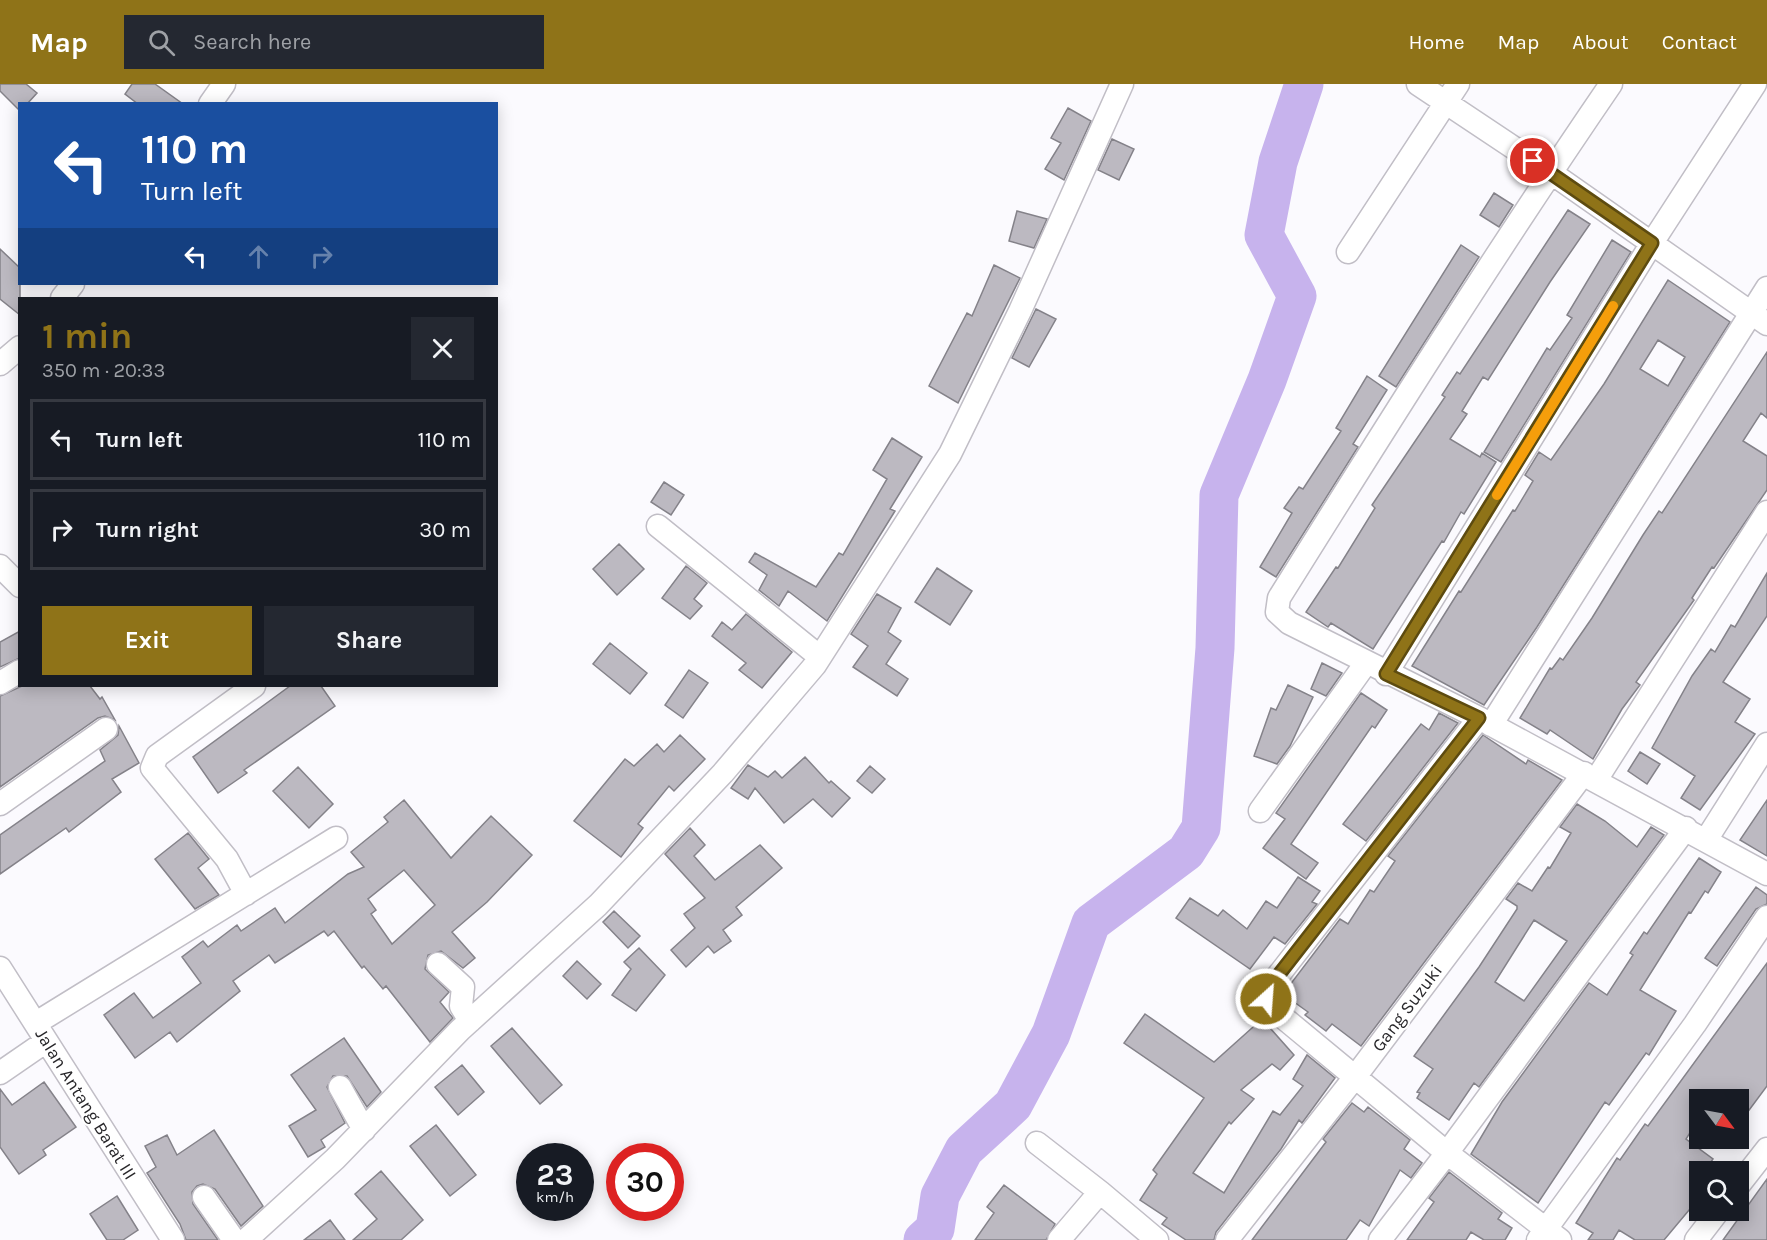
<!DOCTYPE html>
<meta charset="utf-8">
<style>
body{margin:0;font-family:Karla,sans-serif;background:#242831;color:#f1f3f6;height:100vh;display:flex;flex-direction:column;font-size:22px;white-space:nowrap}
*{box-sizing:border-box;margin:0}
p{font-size:20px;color:#9ea1a6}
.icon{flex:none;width:33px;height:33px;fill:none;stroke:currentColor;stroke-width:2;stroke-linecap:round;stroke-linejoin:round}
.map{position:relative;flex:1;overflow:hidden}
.panel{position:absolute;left:18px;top:213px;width:480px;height:390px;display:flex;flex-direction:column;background:#171b24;border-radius:0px;box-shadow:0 3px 15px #0003}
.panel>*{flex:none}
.banner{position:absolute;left:18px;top:18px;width:480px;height:183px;border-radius:0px;box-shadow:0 3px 15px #0003;background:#1a4fa0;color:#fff;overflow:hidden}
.needle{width:39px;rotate:122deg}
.controls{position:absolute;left:1689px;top:1005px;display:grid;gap:12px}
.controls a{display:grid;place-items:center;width:60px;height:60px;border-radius:0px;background:#171b24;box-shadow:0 3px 15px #0003;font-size:30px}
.speed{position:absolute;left:516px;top:1059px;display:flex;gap:12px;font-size:30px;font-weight:700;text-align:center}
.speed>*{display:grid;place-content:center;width:78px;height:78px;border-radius:50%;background:#171b24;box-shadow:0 3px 15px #0003;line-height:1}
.speed small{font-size:15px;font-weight:400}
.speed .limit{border:9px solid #d22;background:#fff;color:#111}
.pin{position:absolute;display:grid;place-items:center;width:51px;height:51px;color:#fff;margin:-26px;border:3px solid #fff;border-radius:50%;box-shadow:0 2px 6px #0007}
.me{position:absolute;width:66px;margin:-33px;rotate:26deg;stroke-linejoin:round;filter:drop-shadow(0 0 4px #0008)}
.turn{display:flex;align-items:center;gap:21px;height:126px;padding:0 24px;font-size:27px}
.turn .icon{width:78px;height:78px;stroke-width:2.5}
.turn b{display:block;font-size:42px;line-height:51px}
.lanes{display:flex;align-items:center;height:57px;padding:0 24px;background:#0003;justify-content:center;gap:30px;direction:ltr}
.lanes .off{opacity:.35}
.round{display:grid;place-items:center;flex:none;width:63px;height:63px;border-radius:0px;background:#242831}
.head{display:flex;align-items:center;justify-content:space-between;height:102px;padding:0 24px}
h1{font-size:36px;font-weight:700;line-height:45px;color:#8f7318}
.button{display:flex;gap:12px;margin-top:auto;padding:12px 24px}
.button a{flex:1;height:69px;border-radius:0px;background:#8f7318;color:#fff;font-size:24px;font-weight:700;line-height:69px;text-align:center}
.button a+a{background:#242831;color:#f1f3f6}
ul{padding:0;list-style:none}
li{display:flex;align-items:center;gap:18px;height:81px;margin:0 12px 9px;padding:0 12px;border:3px solid #363941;border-radius:0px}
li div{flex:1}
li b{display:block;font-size:22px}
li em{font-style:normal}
header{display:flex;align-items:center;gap:36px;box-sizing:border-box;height:84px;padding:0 30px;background:#8f7318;color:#fff}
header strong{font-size:28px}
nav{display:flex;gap:33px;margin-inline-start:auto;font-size:21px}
.search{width:420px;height:54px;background:#242831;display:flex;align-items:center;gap:15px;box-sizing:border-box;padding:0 21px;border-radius:0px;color:#9ea1a6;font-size:22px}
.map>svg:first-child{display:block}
</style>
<header>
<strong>Map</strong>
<div class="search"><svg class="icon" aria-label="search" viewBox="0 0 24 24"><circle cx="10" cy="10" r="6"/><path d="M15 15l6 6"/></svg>Search here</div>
<nav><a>Home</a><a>Map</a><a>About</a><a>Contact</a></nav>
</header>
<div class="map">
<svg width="1767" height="1156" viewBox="0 0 1767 1156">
<rect width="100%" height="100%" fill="#fbfafe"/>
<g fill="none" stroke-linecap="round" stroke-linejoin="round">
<path stroke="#c7b3ed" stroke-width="39" d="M 923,1156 L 935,1145 L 940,1112 L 964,1066 L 1013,1021 L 1051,950 L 1091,839 L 1186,768 L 1201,744 L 1215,564 L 1219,411 L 1267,296 L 1297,212 L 1264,151 L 1278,78 L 1304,0"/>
</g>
<path fill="#bcb9c1" stroke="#848289" stroke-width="1.5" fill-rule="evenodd" d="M 0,0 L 26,0 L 37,9 L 27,20 L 20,20 L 20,27 L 0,7 Z
M 132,0 L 155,0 L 183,20 L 138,20 L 125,10 Z
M 1068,24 L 1091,37 L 1064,96 L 1045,85 L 1061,59 L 1051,54 Z
M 1112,55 L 1134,65 L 1119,96 L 1098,86 Z
M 1494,109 L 1513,121 L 1499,143 L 1480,131 Z
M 1568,126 L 1590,140 L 1550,198 L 1488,296 L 1483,293 L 1462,327 L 1467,330 L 1450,355 L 1480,373 L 1482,369 L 1496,378 L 1464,430 L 1461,428 L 1444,458 L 1442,457 L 1373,565 L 1331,539 L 1328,543 L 1306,528 L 1336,483 L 1338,484 L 1375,424 L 1372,421 L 1445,313 L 1442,311 L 1457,288 L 1460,290 Z
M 1017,127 L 1047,135 L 1034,164 L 1009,157 Z
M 1612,156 L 1631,168 L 1501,378 L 1484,368 L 1547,264 L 1550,266 L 1572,234 L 1567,231 Z
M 1461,161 L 1479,173 L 1396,303 L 1379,292 Z
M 0,165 L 20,184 L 20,231 L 0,215 Z
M 994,181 L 1020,194 L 958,319 L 929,302 L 967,229 L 972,232 Z
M 1668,196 L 1730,238 L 1537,543 L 1484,621 L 1412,582 L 1459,507 L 1461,508 L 1513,426 L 1515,427 L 1533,397 L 1525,391 L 1539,368 L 1551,376 L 1604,300 ZM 1658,256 L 1685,273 L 1668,302 L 1640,285 Z
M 1036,225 L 1056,235 L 1029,283 L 1012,274 Z
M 1767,268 L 1767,334 L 1761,329 L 1743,357 L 1767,372 L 1767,406 L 1714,484 L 1712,483 L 1692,514 L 1694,516 L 1636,598 L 1640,601 L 1622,625 L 1593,675 L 1550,646 L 1547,650 L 1520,634 L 1550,584 L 1552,585 L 1560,574 L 1563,576 L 1592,534 L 1643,451 L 1659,427 L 1662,429 Z
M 1367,292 L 1387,306 L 1353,360 L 1358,363 L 1276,493 L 1260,483 L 1292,429 L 1284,424 L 1299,403 L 1303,405 L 1341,347 L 1336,344 Z
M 892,354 L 922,373 L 890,425 L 895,427 L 827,537 L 788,507 L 779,522 L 759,506 L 767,491 L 749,478 L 755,469 L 816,503 L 839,469 L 843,471 L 887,395 L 873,386 Z
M 664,398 L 684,411 L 671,431 L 651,418 Z
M 619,460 L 644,485 L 617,511 L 593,485 Z
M 686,482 L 707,499 L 694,515 L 702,522 L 690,535 L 662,514 Z
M 937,484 L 972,507 L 950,541 L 915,518 Z
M 1767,489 L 1767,532 L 1723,598 L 1750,615 L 1735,638 L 1755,650 L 1700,726 L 1681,714 L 1695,692 L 1652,664 L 1692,592 L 1711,565 L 1715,568 L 1731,541 L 1735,543 Z
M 877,510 L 901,524 L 888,548 L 901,557 L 886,580 L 908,595 L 897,612 L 853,583 L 868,562 L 851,550 Z
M 746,530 L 792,568 L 762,604 L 739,586 L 746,579 L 712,552 L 722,538 L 732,546 Z
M 20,547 L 20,574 L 0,583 L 0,558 Z
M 610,559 L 647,589 L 630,610 L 593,580 Z
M 1322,579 L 1342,589 L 1326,612 L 1311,605 Z
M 689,586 L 708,599 L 683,634 L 665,621 Z
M 1288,601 L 1313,613 L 1290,662 L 1277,680 L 1254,672 L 1271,624 L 1276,626 Z
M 22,602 L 90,602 L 100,615 L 102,613 L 115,636 L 105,632 L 98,634 L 0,703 L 0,612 Z
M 290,602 L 321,602 L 335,622 L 244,686 L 247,689 L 218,709 L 193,673 Z
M 1361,609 L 1387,626 L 1375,644 L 1372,642 L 1291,760 L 1318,779 L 1306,795 L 1263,764 L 1285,735 L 1276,729 Z
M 1439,629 L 1458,639 L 1366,757 L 1343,740 L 1421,640 L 1429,646 Z
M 119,642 L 139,679 L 112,695 L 121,708 L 69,748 L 66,744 L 0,790 L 0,751 L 105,677 L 100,666 L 118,651 Z
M 680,651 L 705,675 L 674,707 L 669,702 L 638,740 L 643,744 L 621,773 L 574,737 L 625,675 L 634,682 L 657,660 L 664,668 Z
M 1483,651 L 1526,680 L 1528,676 L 1562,696 L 1361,962 L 1332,940 L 1326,947 L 1305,931 L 1308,928 L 1283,910 L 1340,835 L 1348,840 L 1370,806 L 1374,808 L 1395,777 L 1388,772 Z
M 1640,668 L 1660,680 L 1647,700 L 1628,687 Z
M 805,673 L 829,699 L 831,697 L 850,714 L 832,733 L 813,715 L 784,739 L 755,704 L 748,715 L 731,704 L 748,681 L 768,693 L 775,687 L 782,694 Z
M 870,682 L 885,695 L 872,709 L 857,697 Z
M 298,683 L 333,720 L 309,744 L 273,707 Z
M 404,716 L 451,774 L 491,732 L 532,771 L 487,818 L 452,848 L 475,874 L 463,884 L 441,867 L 428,871 L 425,885 L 449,908 L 440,918 L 453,934 L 430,958 L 386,902 L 383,905 L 364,882 L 362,884 L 334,847 L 328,852 L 324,847 L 275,879 L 269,871 L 233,897 L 240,907 L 177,958 L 170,948 L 135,974 L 104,931 L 134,909 L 153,934 L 201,899 L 182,873 L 203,857 L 208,863 L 237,841 L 241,847 L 275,824 L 285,839 L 348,790 L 364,783 L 351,768 L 388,738 L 384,733 ZM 404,786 L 435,821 L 392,860 L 371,830 L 376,826 L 368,815 Z
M 1767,716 L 1767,772 L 1740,756 Z
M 1577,720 L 1605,737 L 1637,763 L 1651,743 L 1664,751 L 1479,1003 L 1474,999 L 1449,1036 L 1417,1014 L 1420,1009 L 1417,1008 L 1433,985 L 1414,972 L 1479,883 L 1517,825 L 1517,822 L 1506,815 L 1518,799 L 1532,807 L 1548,783 L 1550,784 L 1571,749 L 1560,743 ZM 1534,836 L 1567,857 L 1524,917 L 1495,898 Z
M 690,744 L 705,761 L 694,772 L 715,796 L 760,761 L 782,784 L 736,823 L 742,831 L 723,846 L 731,857 L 714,869 L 708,862 L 686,883 L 671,866 L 695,844 L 684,830 L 705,814 L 665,770 Z
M 188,749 L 209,775 L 198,784 L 219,811 L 195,825 L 155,775 Z
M 1699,774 L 1721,788 L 1708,809 L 1705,807 L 1691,829 L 1689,828 L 1640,906 L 1676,927 L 1649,971 L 1646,969 L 1609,1021 L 1605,1018 L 1538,1119 L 1471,1070 L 1502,1018 L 1589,899 L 1607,911 L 1633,871 L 1630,869 L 1644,848 L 1647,850 Z
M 1298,793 L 1320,807 L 1312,818 L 1317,820 L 1285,860 L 1274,853 L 1250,885 L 1176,834 L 1190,814 L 1218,832 L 1223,826 L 1247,845 L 1266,817 L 1277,824 Z
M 1756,803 L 1767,811 L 1767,820 L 1756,825 L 1717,882 L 1705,874 Z
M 614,827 L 640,852 L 628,864 L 603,838 Z
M 639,864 L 665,891 L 636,927 L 612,911 L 631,885 L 624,878 Z
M 577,877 L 601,900 L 587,915 L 563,892 Z
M 1767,879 L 1767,1002 L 1738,1041 L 1738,1016 L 1700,1015 L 1700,1033 L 1686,1055 L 1713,1075 L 1704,1088 L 1700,1088 L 1700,1113 L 1664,1156 L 1635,1156 L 1619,1146 L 1613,1156 L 1588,1156 L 1593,1149 L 1576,1139 L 1617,1074 L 1620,1076 L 1645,1040 L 1648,1042 Z
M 1145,930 L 1214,978 L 1262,935 L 1294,971 L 1280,986 L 1272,980 L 1241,1006 L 1254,1015 L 1231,1040 L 1229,1038 L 1193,1089 L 1224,1109 L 1273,1027 L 1280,1031 L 1303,1002 L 1293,995 L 1307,971 L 1335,994 L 1302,1039 L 1299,1036 L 1281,1065 L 1216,1148 L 1214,1156 L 1186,1156 L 1162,1140 L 1167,1134 L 1140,1116 L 1157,1090 L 1153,1086 L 1204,1014 L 1124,959 Z
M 512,944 L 562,1001 L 540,1020 L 491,962 Z
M 344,954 L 381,1008 L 367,1023 L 347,992 L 333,992 L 327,1003 L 345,1039 L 321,1056 L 325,1063 L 308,1073 L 289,1042 L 316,1026 L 291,991 Z
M 462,981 L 484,1008 L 458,1031 L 435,1003 Z
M 44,998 L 76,1043 L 43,1066 L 46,1071 L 19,1090 L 0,1063 L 0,1005 L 12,1021 Z
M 1352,1019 L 1364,1028 L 1368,1023 L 1410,1056 L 1404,1065 L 1422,1079 L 1411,1094 L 1400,1086 L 1369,1142 L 1360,1136 L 1346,1156 L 1252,1156 L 1326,1058 L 1323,1055 Z
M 436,1041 L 476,1091 L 450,1112 L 410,1062 Z
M 214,1046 L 263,1122 L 241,1142 L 215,1105 L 203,1100 L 197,1102 L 192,1108 L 193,1120 L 218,1156 L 186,1156 L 180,1140 L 147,1089 L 156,1083 L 145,1062 L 167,1051 L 177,1071 Z
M 381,1087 L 423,1136 L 401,1156 L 353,1156 L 377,1135 L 355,1110 Z
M 1449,1088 L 1502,1129 L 1498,1135 L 1512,1144 L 1505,1156 L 1484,1156 L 1471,1148 L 1466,1156 L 1407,1156 L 1434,1118 L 1429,1114 Z
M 1767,1095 L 1767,1156 L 1723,1156 Z
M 1004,1101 L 1055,1140 L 1046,1156 L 975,1156 L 994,1129 L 987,1123 Z
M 117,1112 L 138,1146 L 123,1156 L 107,1156 L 90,1130 Z
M 330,1136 L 345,1156 L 304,1156 Z"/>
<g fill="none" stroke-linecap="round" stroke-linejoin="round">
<defs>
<path id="minor" d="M 1418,0 L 1550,88 L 1767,240
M 1611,0 C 1496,168 1387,341 1279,514 L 1277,528 L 1289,539 L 1479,634 L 1767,790
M 210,20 L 224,0
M 1348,168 L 1458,0
M 62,214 L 73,200
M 0,280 L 20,263
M 658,442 L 820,573
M 0,482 L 20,502
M 1386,590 L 1652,159 L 1755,0
M 0,599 L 20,587
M 1479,634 L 1270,902 L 1268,921 L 1447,1069 L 1560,1156
M 1491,641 L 1767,204
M 1596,696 L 1767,428
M 0,720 L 106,645
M 1260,727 L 1366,579
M 1706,756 L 1767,660
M 246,810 L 227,775 L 152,684 L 157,672 L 254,602
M 438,880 L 463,903 L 461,922 L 470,937
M 0,884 L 173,1156
M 36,939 L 336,754
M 0,989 L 45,958
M 340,1003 L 364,1046
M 1037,1059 L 1100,1108
M 1738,1102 L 1767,1065
M 204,1113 L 234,1156
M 246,1156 L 335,1075 L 460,946 L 598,821 L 723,689 L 815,581 L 950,370 L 1020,227 L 1122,0
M 1059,1156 L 1100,1108 L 1157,1156
M 1227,1156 L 1355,993 L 1584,689
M 1380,1156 L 1447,1069 L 1686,744
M 1538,1156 L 1695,940 L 1767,833
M 1696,1156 L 1719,1126"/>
</defs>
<use href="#minor" stroke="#c1bec6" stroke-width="25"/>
<use href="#minor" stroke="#fff" stroke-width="22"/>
</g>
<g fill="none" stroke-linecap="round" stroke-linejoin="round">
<defs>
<path id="route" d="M 1266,915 L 1270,902 L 1479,634 L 1386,590 L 1652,159 L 1533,77"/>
</defs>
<use href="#route" stroke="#5d4b10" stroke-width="15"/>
<use href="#route" stroke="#8f7318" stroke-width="10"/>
<path stroke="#f59e0b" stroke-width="10" d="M 1497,411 L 1613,222"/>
</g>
<g text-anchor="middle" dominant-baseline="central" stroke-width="4.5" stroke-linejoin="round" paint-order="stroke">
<g font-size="18" fill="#28272a" stroke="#fff">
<text transform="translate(1407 924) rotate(-53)">Gang Suzuki</text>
<text transform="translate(86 1020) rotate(58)">Jalan Antang Barat III</text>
</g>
</g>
</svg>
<div class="controls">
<a><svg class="needle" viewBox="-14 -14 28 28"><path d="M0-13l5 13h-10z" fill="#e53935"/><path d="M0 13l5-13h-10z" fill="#9ea1a6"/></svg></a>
<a><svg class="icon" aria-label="search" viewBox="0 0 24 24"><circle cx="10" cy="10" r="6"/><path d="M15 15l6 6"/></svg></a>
</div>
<div class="speed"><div>23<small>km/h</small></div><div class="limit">30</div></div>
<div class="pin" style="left:1533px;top:77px;background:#d93025"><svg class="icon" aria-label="arrive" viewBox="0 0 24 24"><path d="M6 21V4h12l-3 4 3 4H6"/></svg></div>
<svg class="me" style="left:1266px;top:915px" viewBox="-20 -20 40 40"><circle r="17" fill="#8f7318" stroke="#fff" stroke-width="3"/><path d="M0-11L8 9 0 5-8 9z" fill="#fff"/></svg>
<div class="banner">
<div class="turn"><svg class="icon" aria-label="left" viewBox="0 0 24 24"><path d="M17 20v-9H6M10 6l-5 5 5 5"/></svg><div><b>110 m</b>Turn left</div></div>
<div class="lanes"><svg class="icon" aria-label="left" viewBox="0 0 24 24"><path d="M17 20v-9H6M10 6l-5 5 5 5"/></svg><svg class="icon off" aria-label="ahead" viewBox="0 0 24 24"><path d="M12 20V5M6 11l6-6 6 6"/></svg><svg class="icon off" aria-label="right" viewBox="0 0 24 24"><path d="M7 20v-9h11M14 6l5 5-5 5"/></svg></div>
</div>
<section class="panel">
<div class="head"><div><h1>1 min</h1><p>350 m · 20:33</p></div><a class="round"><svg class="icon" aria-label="close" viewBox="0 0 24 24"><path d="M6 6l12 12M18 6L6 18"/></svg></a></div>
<ul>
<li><svg class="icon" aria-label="left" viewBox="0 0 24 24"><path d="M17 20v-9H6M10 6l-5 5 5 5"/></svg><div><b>Turn left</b></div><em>110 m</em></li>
<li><svg class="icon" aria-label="right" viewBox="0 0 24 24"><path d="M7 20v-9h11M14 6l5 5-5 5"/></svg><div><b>Turn right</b></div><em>30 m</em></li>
</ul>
<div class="button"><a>Exit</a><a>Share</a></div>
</section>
</div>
